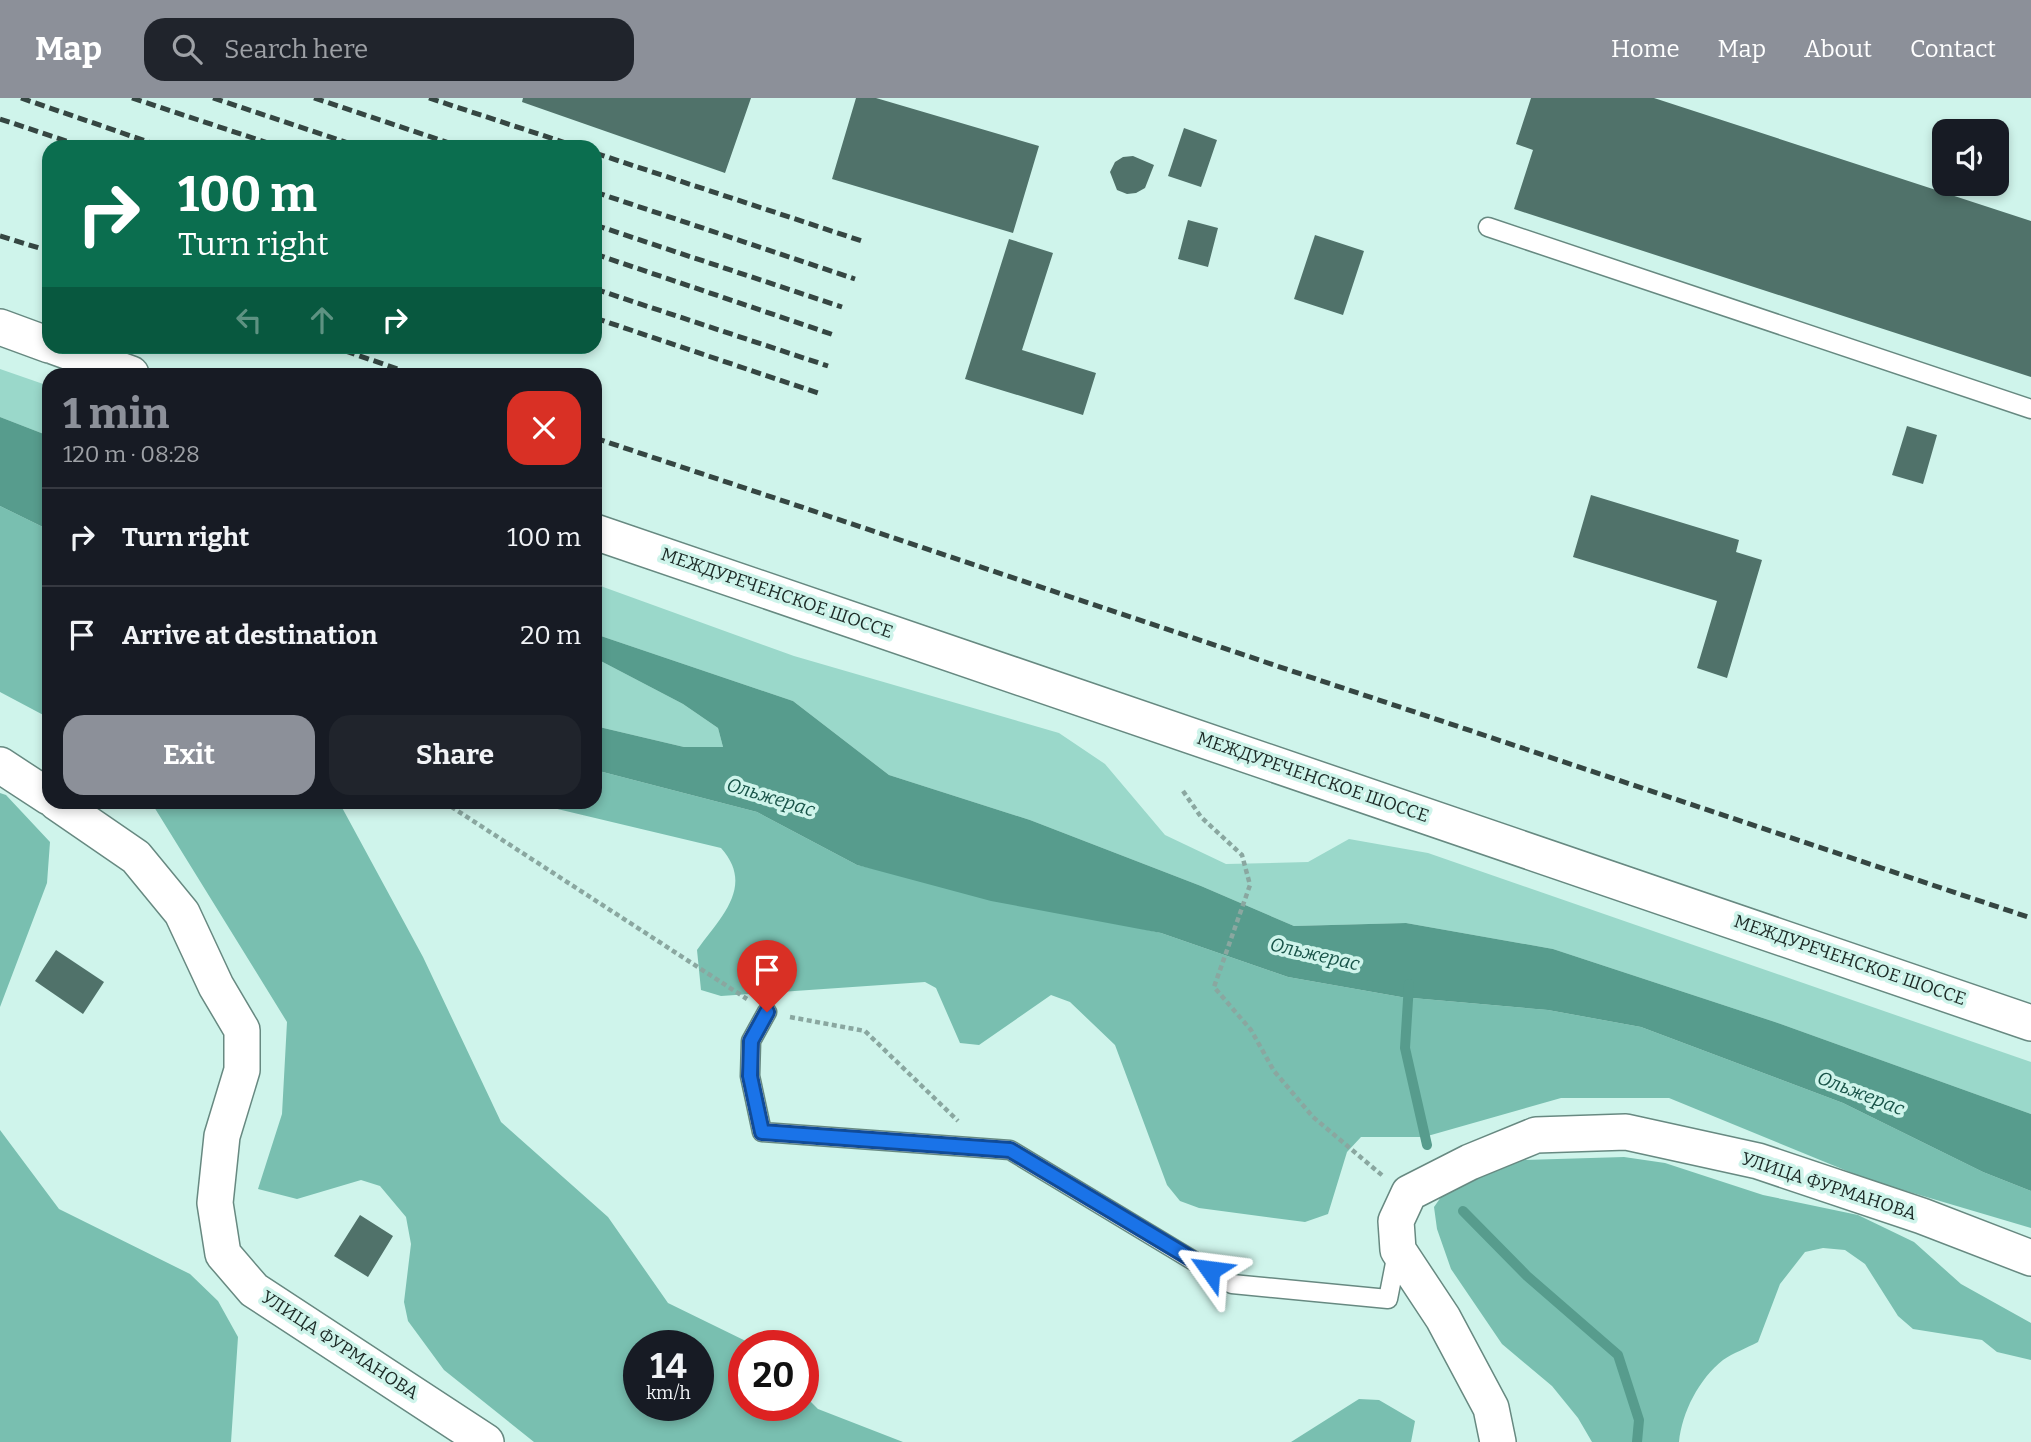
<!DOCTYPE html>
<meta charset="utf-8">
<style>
body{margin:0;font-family:Bitter,serif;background:#20242c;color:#f1f3f6;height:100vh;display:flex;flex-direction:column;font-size:26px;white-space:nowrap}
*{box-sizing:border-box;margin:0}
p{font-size:23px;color:#9ea1a6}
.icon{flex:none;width:38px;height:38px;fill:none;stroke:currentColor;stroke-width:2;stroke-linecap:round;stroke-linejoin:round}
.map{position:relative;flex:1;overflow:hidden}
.panel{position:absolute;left:42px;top:270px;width:560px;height:441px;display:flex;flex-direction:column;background:#171b24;border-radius:21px;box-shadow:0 4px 10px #0003}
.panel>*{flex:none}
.banner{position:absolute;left:42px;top:42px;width:560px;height:214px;border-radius:21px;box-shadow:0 4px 10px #0003;background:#0b6e4f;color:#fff;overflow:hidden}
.fabs{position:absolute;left:1932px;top:21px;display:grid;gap:14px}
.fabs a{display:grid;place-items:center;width:77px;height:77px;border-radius:14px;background:#171b24;box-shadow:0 4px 10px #0003;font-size:35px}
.speed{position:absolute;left:623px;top:1232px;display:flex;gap:14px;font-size:35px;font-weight:700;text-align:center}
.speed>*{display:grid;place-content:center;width:91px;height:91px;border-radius:50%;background:#171b24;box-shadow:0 4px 10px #0003;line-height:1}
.speed small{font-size:18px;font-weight:400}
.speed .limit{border:10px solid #d22;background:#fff;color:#111}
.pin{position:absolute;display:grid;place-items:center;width:60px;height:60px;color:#fff;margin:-72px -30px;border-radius:50% 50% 50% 0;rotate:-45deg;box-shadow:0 0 7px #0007}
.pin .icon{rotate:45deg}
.me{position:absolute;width:77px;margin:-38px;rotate:301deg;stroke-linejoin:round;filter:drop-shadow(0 0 5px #0008)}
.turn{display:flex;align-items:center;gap:24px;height:147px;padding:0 21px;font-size:32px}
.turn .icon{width:91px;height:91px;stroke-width:2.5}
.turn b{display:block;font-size:49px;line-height:60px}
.lanes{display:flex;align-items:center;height:66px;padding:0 21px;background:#0003;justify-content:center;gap:35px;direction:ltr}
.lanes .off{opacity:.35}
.round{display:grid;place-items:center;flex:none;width:74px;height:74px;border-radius:21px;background:#20242c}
.overview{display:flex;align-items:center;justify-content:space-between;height:119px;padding:0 21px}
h1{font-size:42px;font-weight:700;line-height:52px;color:#8c9099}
.primary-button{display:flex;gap:14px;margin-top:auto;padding:14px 21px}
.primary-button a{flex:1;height:80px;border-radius:21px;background:#8c9099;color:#fff;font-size:28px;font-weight:700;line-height:80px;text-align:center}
.primary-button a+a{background:#20242c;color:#f1f3f6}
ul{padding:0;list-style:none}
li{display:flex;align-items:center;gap:21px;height:98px;padding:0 21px;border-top:2px solid #363941}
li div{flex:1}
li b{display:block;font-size:26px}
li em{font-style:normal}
header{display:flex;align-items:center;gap:42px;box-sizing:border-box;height:98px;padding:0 35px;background:#8c9099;color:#fff}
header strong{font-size:33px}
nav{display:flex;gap:38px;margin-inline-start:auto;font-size:24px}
.search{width:490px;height:63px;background:#20242c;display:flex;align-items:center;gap:18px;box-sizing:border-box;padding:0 24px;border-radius:21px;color:#9ea1a6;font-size:26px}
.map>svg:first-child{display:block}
</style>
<header>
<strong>Map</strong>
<div class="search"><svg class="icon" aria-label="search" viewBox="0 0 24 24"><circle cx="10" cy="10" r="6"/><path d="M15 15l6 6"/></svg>Search here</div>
<nav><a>Home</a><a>Map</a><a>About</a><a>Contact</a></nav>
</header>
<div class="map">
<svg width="2031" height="1344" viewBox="0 0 2031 1344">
<rect width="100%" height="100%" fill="#cff4eb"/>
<path fill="#9ad8ca" d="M 0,271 L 49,288 L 49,338 L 0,319 Z
M 595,486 L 794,558 L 1059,635 L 1105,666 L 1165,737 L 1226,766 L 1308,764 L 1349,741 L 1428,755 L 2031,964 L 2031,1016 L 1775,924 L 1553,851 L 1406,825 L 1294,828 L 1201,788 L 1030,722 L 889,677 L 793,603 L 595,536 Z
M 595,560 L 683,606 L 718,630 L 723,649 L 684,649 L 595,628 Z"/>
<path fill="#79bfb0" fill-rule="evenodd" d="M 0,408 L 49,432 L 49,620 L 0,594 Z
M 595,672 L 757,714 L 857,767 L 1161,835 L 1288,879 L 1401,899 L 1548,912 L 1641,929 L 1843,1005 L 1983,1074 L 2031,1093 L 2031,1130 L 1869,1082 L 1669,1000 L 1561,1000 L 1424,1039 L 1361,1039 L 1347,1054 L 1328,1116 L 1305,1124 L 1199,1110 L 1180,1103 L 1167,1087 L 1115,947 L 1070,904 L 1051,897 L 979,947 L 960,945 L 936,890 L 925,884 L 721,898 L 701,892 L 697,852 C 721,819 755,788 721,750 L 528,704 L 595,704 Z
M 0,695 L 6,697 L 50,744 L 47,785 L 0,909 Z
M 151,704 L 339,704 L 423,859 L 501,1024 L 608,1119 L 668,1205 L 756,1248 L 744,1248 L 744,1307 L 803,1307 L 803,1296 L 818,1311 L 903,1344 L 534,1344 L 444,1272 L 408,1223 L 404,1204 L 411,1146 L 406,1119 L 380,1088 L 361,1082 L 297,1101 L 258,1091 L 282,1016 L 287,924 ZM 639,1248 L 698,1248 L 698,1307 L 639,1307 Z
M 0,1032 L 59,1111 L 190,1176 L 218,1203 L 238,1239 L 231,1344 L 0,1344 Z
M 1624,1059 L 1665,1065 L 1763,1097 L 1858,1117 L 1914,1144 L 1961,1186 L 2031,1225 L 2031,1262 L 1997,1254 L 1982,1242 L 1913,1231 L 1898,1218 L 1865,1166 L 1845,1152 L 1823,1150 L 1805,1154 L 1780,1186 L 1758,1244 C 1747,1250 1733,1255 1723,1262 C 1699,1281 1682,1314 1679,1344 L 1592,1344 L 1578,1320 L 1552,1288 L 1502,1246 L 1451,1171 L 1437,1131 L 1434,1109 L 1446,1092 L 1520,1062 Z
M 1359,1301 L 1379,1302 L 1415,1323 L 1411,1344 L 1291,1344 Z"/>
<path fill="#579c8d" d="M 0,319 L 49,338 L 49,432 L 0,408 Z
M 595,536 L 793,603 L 889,677 L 1030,722 L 1201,788 L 1294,828 L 1406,825 L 1553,851 L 1775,924 L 2031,1016 L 2031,1093 L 1983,1074 L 1843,1005 L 1641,929 L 1548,912 L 1401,899 L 1288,879 L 1161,835 L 991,803 L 857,767 L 757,714 L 595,672 L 595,628 L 684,649 L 723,649 L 718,630 L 683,606 L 595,560 Z"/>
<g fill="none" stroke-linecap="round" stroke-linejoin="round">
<path stroke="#579c8d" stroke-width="10" d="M 1409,886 L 1405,950 L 1427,1047
M 1463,1113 L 1527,1178 L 1618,1257 L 1639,1322 L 1637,1344"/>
</g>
<path fill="#50726a" d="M 523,0 L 751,0 L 725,75 L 522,4 Z
M 856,0 L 876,0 L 1039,48 L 1013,135 L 832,81 Z
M 1531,0 L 1654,0 L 2031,123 L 2031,279 L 1514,111 L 1533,52 L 1516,46 Z
M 1184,30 L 1217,42 L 1201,89 L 1168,78 Z
M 1133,58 L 1154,67 L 1145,90 L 1136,95 L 1127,96 L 1117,92 L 1110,74 L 1115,64 L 1123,59 Z
M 1188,122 L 1218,130 L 1208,169 L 1178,161 Z
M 1315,137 L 1364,153 L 1343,217 L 1294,201 Z
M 1009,141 L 1053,155 L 1022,252 L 1096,275 L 1083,317 L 965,281 Z
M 1907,328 L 1937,337 L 1923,386 L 1892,377 Z
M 1591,397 L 1739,442 L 1736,454 L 1762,462 L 1727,580 L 1697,570 L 1717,503 L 1573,459 Z
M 56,852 L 104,884 L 83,916 L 35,883 Z
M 360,1117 L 393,1138 L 368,1179 L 334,1158 Z"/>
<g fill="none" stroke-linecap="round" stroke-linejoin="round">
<defs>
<path id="lane" d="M 1488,129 L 2031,311
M 767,914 L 751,943 L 750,978 L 762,1034 L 1010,1052 L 1232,1186 L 1388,1201 L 1397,1155"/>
<path id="street" d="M 0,229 L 49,247
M 53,248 L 131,276
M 595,434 L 2031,925
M 0,667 L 49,699
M 56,704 L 136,759 L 182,815 L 216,888 L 242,932 L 242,972 L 222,1038 L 215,1105 L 223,1156 L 254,1192 L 486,1344
M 1498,1344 L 1491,1310 L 1443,1220 L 1398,1152 L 1396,1123 L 1409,1095 L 1470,1064 L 1536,1037 L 1626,1034 L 1758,1063 L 1922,1118 L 2031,1160"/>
</defs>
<use href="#lane" stroke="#678981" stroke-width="21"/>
<use href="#street" stroke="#678981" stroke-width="38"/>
<path stroke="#8aa7a0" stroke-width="4.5" stroke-dasharray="5 3.5" stroke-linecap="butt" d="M 1183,693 L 1201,719 L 1242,757 L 1250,787 L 1214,889 L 1251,932 L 1274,973 L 1313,1019 L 1383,1078
M 444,704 L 747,901
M 790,919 L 865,933 L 958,1023"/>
<use href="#lane" stroke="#fff" stroke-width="18"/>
<use href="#street" stroke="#fff" stroke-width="35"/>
<path stroke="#354642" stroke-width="5" stroke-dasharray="10 5" stroke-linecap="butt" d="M 21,0 L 163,49
M 132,0 L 280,49
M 213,0 L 360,49
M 314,0 L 461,49
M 429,0 L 578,49
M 0,21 L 84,49
M 595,55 L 862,143
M 595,94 L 855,181
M 595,127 L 842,209
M 0,138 L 49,153
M 595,156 L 834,237
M 595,191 L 828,268
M 595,220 L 818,295
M 331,248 L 412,276
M 595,340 L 2031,820"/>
</g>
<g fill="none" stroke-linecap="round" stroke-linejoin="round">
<defs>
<path id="route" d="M 767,914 L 751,943 L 750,978 L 762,1034 L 1010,1052 L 1210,1172"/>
</defs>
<use href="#route" stroke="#114b97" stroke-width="18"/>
<use href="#route" stroke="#1a73e8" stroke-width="12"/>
</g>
<g text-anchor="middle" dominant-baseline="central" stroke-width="7" stroke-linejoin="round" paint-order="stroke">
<g font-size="18" fill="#1b2925" stroke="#cff4eb">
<text transform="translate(777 495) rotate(19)">МЕЖДУРЕЧЕНСКОЕ ШОССЕ</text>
<text transform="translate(1313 679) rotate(19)">МЕЖДУРЕЧЕНСКОЕ ШОССЕ</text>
<text transform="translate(1850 862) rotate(19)">МЕЖДУРЕЧЕНСКОЕ ШОССЕ</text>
<text transform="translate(1829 1088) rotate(18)">УЛИЦА ФУРМАНОВА</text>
<text transform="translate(340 1247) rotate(33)">УЛИЦА ФУРМАНОВА</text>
</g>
<g font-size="19" font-style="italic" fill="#185348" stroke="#cff4eb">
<text transform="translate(771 699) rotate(17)">Ольжерас</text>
<text transform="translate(1315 856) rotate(13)">Ольжерас</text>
<text transform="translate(1861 995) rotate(21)">Ольжерас</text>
</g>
</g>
</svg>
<div class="fabs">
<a><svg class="icon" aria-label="sound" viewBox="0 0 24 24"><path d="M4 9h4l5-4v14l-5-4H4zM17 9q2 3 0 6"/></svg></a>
</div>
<div class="speed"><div>14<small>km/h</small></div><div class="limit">20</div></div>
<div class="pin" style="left:767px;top:914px;background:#d93025"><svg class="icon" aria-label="arrive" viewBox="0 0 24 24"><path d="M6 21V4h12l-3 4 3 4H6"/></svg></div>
<svg class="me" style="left:1210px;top:1172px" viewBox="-20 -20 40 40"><path d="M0-17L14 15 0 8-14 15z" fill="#1a73e8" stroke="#fff" stroke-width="4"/></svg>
<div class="banner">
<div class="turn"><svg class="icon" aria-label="right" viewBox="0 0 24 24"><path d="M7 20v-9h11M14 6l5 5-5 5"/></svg><div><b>100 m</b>Turn right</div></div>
<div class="lanes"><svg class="icon off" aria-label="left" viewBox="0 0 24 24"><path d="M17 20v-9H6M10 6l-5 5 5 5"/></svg><svg class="icon off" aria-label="ahead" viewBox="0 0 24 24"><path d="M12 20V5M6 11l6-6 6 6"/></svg><svg class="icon" aria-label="right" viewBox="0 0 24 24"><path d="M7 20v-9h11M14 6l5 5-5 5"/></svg></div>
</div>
<section class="panel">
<div class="overview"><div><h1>1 min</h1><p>120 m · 08:28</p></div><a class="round" style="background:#d93025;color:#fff"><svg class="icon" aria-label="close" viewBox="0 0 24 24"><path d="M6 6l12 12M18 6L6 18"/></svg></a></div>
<ul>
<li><svg class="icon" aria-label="right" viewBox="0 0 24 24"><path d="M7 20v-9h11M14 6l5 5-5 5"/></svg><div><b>Turn right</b></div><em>100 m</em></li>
<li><svg class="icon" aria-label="arrive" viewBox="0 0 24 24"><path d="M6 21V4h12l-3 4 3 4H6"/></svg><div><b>Arrive at destination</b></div><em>20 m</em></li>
</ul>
<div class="primary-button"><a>Exit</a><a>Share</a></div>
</section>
</div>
